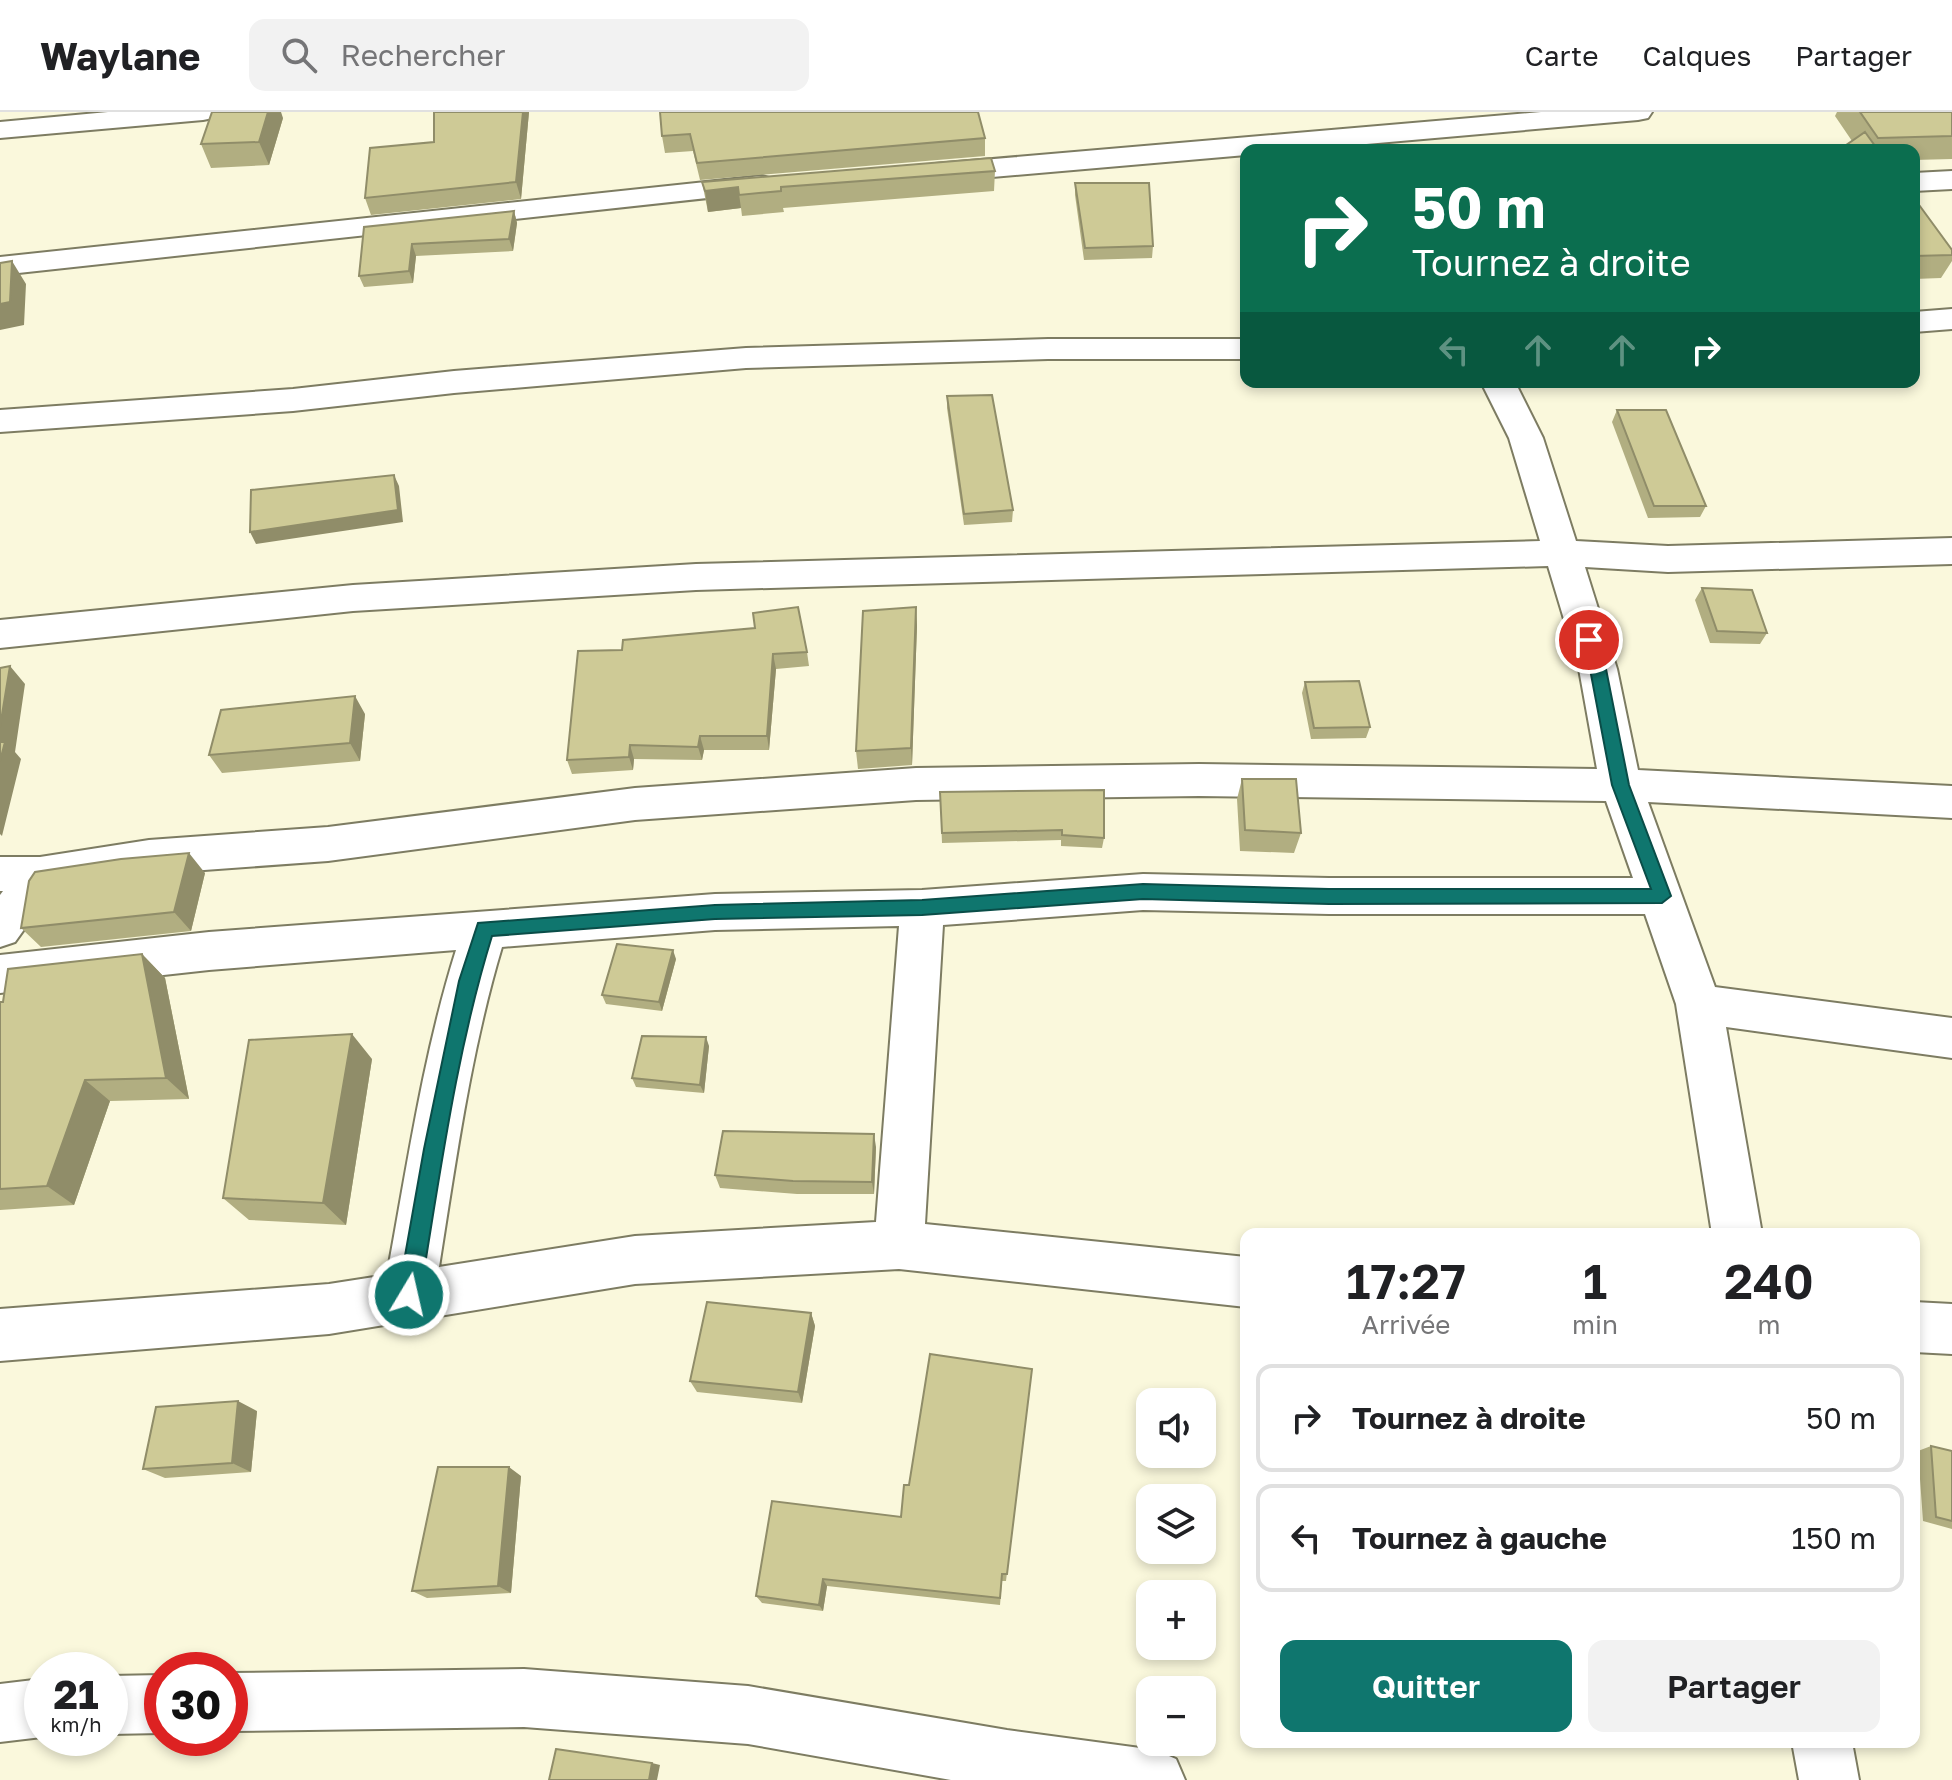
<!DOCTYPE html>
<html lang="fr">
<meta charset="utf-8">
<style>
body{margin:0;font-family:"Golos Text",sans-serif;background:#f2f2f2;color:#202124;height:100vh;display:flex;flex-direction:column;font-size:30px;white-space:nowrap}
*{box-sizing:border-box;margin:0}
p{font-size:26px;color:#757577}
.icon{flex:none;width:44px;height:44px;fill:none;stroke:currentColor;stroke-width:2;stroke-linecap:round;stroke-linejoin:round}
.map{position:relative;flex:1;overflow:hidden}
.drawer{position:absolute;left:1240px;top:1116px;width:680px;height:520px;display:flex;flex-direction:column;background:#fff;border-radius:16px;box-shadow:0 4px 12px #0003}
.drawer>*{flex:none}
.banner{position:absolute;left:1240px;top:32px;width:680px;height:244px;border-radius:16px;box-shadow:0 4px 12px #0003;background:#0b6e4f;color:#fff;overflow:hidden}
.tools{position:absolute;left:1136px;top:1276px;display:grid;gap:16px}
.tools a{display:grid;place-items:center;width:80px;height:80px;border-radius:16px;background:#fff;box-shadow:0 4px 12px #0003;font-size:40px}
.speed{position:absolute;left:24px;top:1540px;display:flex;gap:16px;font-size:40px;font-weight:700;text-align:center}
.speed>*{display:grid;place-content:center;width:104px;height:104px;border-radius:50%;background:#fff;box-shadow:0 4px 12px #0003;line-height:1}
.speed small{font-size:20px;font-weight:400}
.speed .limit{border:12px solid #d22;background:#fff;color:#111}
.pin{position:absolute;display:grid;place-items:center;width:68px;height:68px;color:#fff;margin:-34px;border:4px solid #fff;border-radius:50%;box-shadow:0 2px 8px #0007}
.me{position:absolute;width:88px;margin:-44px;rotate:9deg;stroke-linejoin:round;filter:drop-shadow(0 0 6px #0008)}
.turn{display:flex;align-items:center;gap:28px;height:168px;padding:0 40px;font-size:36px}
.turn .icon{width:104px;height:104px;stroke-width:2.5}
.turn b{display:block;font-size:56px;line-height:68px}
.lanes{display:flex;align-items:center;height:76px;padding:0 40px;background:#0003;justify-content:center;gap:40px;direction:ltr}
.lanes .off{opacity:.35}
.eta{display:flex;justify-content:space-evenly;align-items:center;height:136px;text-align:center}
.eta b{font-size:48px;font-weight:600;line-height:56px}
.cta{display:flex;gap:16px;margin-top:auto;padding:16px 40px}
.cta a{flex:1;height:92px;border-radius:16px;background:#0f766e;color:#fff;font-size:32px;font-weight:600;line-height:92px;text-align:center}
.cta a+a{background:#f2f2f2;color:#202124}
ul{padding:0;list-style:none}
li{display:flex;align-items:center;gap:24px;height:108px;margin:0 16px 12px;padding:0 24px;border:4px solid #e0e0e0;border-radius:16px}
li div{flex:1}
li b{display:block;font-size:30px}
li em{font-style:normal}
header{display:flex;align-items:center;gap:48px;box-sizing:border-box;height:112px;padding:0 40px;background:#fff;border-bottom:2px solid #e0e0e0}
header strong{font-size:38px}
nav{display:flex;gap:44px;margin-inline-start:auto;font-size:28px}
.search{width:560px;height:72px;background:#f2f2f2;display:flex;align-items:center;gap:20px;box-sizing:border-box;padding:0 28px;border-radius:16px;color:#757577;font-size:30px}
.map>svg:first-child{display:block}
</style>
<header>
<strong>Waylane</strong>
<div class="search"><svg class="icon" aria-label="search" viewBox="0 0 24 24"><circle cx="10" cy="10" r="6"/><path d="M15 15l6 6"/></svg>Rechercher</div>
<nav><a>Carte</a><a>Calques</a><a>Partager</a></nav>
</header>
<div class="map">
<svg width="1952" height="1668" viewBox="0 0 1952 1668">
<rect width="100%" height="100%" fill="#faf8dc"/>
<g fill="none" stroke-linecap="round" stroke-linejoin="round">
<defs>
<path id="minor" d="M 108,0 L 217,0 L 213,6 L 203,8 L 0,26 L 0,10 Z
M 1541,0 L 1652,0 L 1648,6 L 1638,8 L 1298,38 L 1246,38 L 1246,43 L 935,70 L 925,67 L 921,61 L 925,55 L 935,52 Z
M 1952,59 L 1952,77 L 1914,79 L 1914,61 Z
M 762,64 L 772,67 L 777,73 L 772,79 L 0,163 L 0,145 Z
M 1952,197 L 1952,217 L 1914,220 L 1914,200 Z
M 1048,227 L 1246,227 L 1246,247 L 1048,247 L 746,256 L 454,281 L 293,299 L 0,320 L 0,298 L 293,277 L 454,259 L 746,236 Z
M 1481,270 L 1515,270 L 1543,326 L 1576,429 L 1668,434 L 1952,426 L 1952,452 L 1668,460 L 1585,455 L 1617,557 L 1638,658 L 1952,674 L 1952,706 L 1648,690 L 1715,875 L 1952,906 L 1952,946 L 1726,915 L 1762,1122 L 1712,1122 L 1676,892 L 1645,802 L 1329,802 L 1143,798 L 943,813 L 925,1112 L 1246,1145 L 1246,1195 L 899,1157 L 635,1172 L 329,1222 L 0,1249 L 0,1197 L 329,1172 L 387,1163 C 407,1055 423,943 456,838 L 209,858 L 0,881 L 0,843 L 209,820 L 715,782 L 922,778 L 1143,762 L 1329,766 L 1633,766 L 1606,689 L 1199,684 L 916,688 L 635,708 L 328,749 L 149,762 L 53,777 L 15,830 L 0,835 L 0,783 L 3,779 L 0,779 L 0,745 L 40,745 L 149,728 L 328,715 L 635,676 L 916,656 L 1199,652 L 1597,657 L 1579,557 L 1548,454 L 696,478 L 353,499 L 0,536 L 0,508 L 353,473 L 696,452 L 1540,429 L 1509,326 ZM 899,814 L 876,1110 L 635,1124 L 439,1155 C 456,1048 471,938 502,835 L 715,818 Z
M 1914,1190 L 1952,1192 L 1952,1242 L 1914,1240 Z
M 524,1557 L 748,1574 L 1007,1618 L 1155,1638 L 1176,1647 L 1185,1668 L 951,1668 L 748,1632 L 524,1615 L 230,1619 L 230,1561 Z
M 162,1563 L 162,1621 L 110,1622 L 110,1564 Z
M 42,1567 L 42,1625 L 0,1630 L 0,1572 Z
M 1792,1630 L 1852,1630 L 1859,1668 L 1799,1668 Z"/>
</defs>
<use href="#minor" stroke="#7d7c62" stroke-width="4"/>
<use href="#minor" fill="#fff" fill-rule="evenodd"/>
</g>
<path fill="#b1ae81" d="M 434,0 L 529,0 L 521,87 L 371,103 L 365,86 L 434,30 Z
M 660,0 L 985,26 L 985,44 L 700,68 L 693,39 L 665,41 L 662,24 Z
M 1837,0 L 1952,0 L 1952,47 L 1914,48 L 1914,38 L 1839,38 L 1852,29 L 1835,4 Z
M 283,6 L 269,53 L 211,56 L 201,32 Z
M 995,59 L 994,79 L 783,96 L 784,100 L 742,104 L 741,96 L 708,100 L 702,70 Z
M 1075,71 L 1153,134 L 1152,146 L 1084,148 L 1075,83 Z
M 1914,86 L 1952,138 L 1952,149 L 1941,166 L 1914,167 Z
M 514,99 L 517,111 L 513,139 L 416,144 L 413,171 L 364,175 L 359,164 L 364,115 Z
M 947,284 L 1013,398 L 1012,410 L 964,413 L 947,296 Z
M 1617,298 L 1706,394 L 1700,405 L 1648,406 L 1612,310 Z
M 1702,476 L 1767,521 L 1760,532 L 1710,531 L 1695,488 Z
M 916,495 L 917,514 L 912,653 L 858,657 L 856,639 Z
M 578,539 L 807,540 L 809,554 L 776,557 L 769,638 L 704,638 L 702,648 L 634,647 L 633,658 L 572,662 L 567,648 Z
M 1305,570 L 1370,615 L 1366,626 L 1311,627 L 1302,581 Z
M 365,602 L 360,649 L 222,661 L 209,643 Z
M 1242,667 L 1301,721 L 1294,741 L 1240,739 L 1237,687 Z
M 940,680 L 1104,726 L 1102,736 L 1061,734 L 1061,728 L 942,731 Z
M 205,761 L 191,819 L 41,835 L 21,816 Z
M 142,842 L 165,866 L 189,987 L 110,989 L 74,1093 L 0,1098 L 0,890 Z
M 676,847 L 662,899 L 606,892 L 602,883 Z
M 709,934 L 704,981 L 636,975 L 632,966 Z
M 372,947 L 346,1113 L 249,1108 L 223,1086 Z
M 876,1035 L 874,1082 L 797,1082 L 720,1076 L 715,1063 Z
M 811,1201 L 815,1214 L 802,1291 L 697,1280 L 690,1269 Z
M 1032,1257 L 1006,1469 L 1002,1469 L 1000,1493 L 827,1474 L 823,1499 L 762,1491 L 756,1484 L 901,1405 L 909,1373 Z
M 257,1299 L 251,1360 L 165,1366 L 143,1357 Z
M 1931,1334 L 1952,1339 L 1952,1417 L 1923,1409 L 1918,1339 Z
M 521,1364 L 511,1481 L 427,1486 L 412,1479 Z"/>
<path fill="#908d69" d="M 268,0 L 281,0 L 283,6 L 269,53 L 259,30 Z
M 523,0 L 529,0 L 521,87 L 516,70 Z
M 738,75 L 741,96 L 708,100 L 705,79 Z
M 514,99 L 517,111 L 513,139 L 509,127 Z
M 412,132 L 416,144 L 413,171 L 409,159 Z
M 12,149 L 26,172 L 24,213 L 0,218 L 0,192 Z
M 394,363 L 399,374 L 403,410 L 256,432 L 250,420 Z
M 916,495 L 917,514 L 912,653 L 911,636 Z
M 773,542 L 776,557 L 769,638 L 767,624 Z
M 10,554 L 25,572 L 15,640 L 21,647 L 2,724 L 0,722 L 0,615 Z
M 355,584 L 365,602 L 360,649 L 350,631 Z
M 700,624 L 704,638 L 702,648 L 698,635 Z
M 630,633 L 634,647 L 633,658 L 629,645 Z
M 189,741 L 205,761 L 191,819 L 174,800 Z
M 673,838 L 676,847 L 662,899 L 659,890 Z
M 142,842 L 165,866 L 189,987 L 166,966 Z
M 352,922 L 372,947 L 346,1113 L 323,1091 Z
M 706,925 L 709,934 L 704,981 L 700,973 Z
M 85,968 L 110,989 L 74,1093 L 47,1074 Z
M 874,1022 L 876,1035 L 874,1082 L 872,1070 Z
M 811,1201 L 815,1214 L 802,1291 L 798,1280 Z
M 238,1289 L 257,1299 L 251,1360 L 232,1351 Z
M 509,1355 L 521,1364 L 511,1481 L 498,1474 Z
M 823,1467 L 827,1474 L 823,1499 L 819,1493 Z
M 652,1651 L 660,1653 L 657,1668 L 649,1668 Z"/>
<path fill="#ceca96" stroke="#908d69" stroke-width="2" d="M 212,0 L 268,0 L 259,30 L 201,32 Z
M 434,0 L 523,0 L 516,70 L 365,86 L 370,36 L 434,30 Z
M 660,0 L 978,0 L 985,26 L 697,51 L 690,22 L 662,24 Z
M 1860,0 L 1952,0 L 1952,24 L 1878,26 Z
M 1865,20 L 1878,38 L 1839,38 Z
M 991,46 L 995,59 L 781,75 L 781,79 L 739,83 L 738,75 L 705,79 L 702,70 Z
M 1075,71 L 1149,71 L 1153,134 L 1085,136 Z
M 1914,86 L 1952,138 L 1952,143 L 1914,144 Z
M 514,99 L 509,127 L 412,132 L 409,159 L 359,164 L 364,115 Z
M 12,149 L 10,190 L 0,192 L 0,151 Z
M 992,283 L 1013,398 L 964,402 L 947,284 Z
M 1617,298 L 1666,298 L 1706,394 L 1654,394 Z
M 394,363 L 398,398 L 250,420 L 251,378 Z
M 1702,476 L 1752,478 L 1767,521 L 1717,519 Z
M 798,495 L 807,540 L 773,542 L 767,624 L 700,624 L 698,635 L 630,633 L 629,645 L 567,648 L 578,539 L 622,538 L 623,528 L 755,516 L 753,501 Z
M 916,495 L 911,636 L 856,639 L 863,499 Z
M 10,554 L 0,615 L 0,556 Z
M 1359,569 L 1370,615 L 1314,616 L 1305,570 Z
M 355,584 L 350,631 L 209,643 L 221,598 Z
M 0,630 L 5,630 L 0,649 Z
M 1242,667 L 1296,667 L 1301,721 L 1245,718 Z
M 1104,678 L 1104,726 L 1062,723 L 1062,718 L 942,721 L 940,680 Z
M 189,741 L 174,800 L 21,816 L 29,769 L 35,760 L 121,747 Z
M 617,832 L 673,838 L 659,890 L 602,883 Z
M 142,842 L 166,966 L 85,968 L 47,1074 L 0,1077 L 0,890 L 3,890 L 8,857 Z
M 352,922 L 323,1091 L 223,1086 L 249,928 Z
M 642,924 L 706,925 L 700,973 L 632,966 Z
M 723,1019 L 874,1022 L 872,1070 L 793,1069 L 715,1063 Z
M 707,1190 L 811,1201 L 798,1280 L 690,1269 Z
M 930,1242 L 1032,1257 L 1007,1462 L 1002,1462 L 1000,1486 L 823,1467 L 819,1493 L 756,1484 L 772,1389 L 901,1405 L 904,1373 L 909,1373 Z
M 238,1289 L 232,1351 L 143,1357 L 156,1295 Z
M 1931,1334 L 1952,1339 L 1952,1409 L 1936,1405 Z
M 438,1355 L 509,1355 L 498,1474 L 412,1479 Z
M 556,1637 L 652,1651 L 649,1668 L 549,1668 Z"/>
<path fill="#0f766e" stroke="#0a4d48" stroke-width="2" d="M 1589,522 L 1596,528 L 1606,557 L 1629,673 L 1671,784 L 1662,791 L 1329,792 L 1143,787 L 922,803 L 715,807 L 492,824 C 456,940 440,1063 420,1183 L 416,1190 L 409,1193 L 402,1190 L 398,1183 L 424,1037 L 459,869 L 478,811 L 715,793 L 922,788 L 1143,772 L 1329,777 L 1651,777 L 1612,673 L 1590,557 L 1581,528 Z"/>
</svg>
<div class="tools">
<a><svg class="icon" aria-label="sound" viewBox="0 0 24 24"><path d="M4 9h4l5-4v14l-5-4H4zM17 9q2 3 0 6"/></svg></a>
<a><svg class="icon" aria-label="layers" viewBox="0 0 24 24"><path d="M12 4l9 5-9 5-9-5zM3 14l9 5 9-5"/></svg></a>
<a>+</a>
<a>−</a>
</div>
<div class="speed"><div>21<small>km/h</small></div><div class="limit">30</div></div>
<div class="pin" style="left:1589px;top:528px;background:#d93025"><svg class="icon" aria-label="arrive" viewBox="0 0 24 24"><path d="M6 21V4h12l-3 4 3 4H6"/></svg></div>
<svg class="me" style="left:409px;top:1183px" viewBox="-20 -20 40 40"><circle r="17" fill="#0f766e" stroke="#fff" stroke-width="3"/><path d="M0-11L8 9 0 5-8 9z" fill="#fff"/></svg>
<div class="banner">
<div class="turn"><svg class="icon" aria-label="right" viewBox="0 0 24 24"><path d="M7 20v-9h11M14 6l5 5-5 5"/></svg><div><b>50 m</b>Tournez à droite</div></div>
<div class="lanes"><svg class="icon off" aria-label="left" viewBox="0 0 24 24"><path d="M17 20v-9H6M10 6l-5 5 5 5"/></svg><svg class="icon off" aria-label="ahead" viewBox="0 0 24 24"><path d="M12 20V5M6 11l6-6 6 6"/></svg><svg class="icon off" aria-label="ahead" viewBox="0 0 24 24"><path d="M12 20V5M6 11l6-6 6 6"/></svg><svg class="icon" aria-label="right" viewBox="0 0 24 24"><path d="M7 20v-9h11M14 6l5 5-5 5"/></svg></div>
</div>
<section class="drawer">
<div class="eta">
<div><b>17:27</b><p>Arrivée</p></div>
<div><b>1</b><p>min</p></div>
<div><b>240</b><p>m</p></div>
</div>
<ul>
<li><svg class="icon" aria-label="right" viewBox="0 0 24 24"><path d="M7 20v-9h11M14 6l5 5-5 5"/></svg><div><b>Tournez à droite</b></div><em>50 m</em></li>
<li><svg class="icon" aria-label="left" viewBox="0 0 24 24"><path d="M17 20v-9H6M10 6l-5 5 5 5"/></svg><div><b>Tournez à gauche</b></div><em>150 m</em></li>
</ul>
<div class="cta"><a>Quitter</a><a>Partager</a></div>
</section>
</div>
